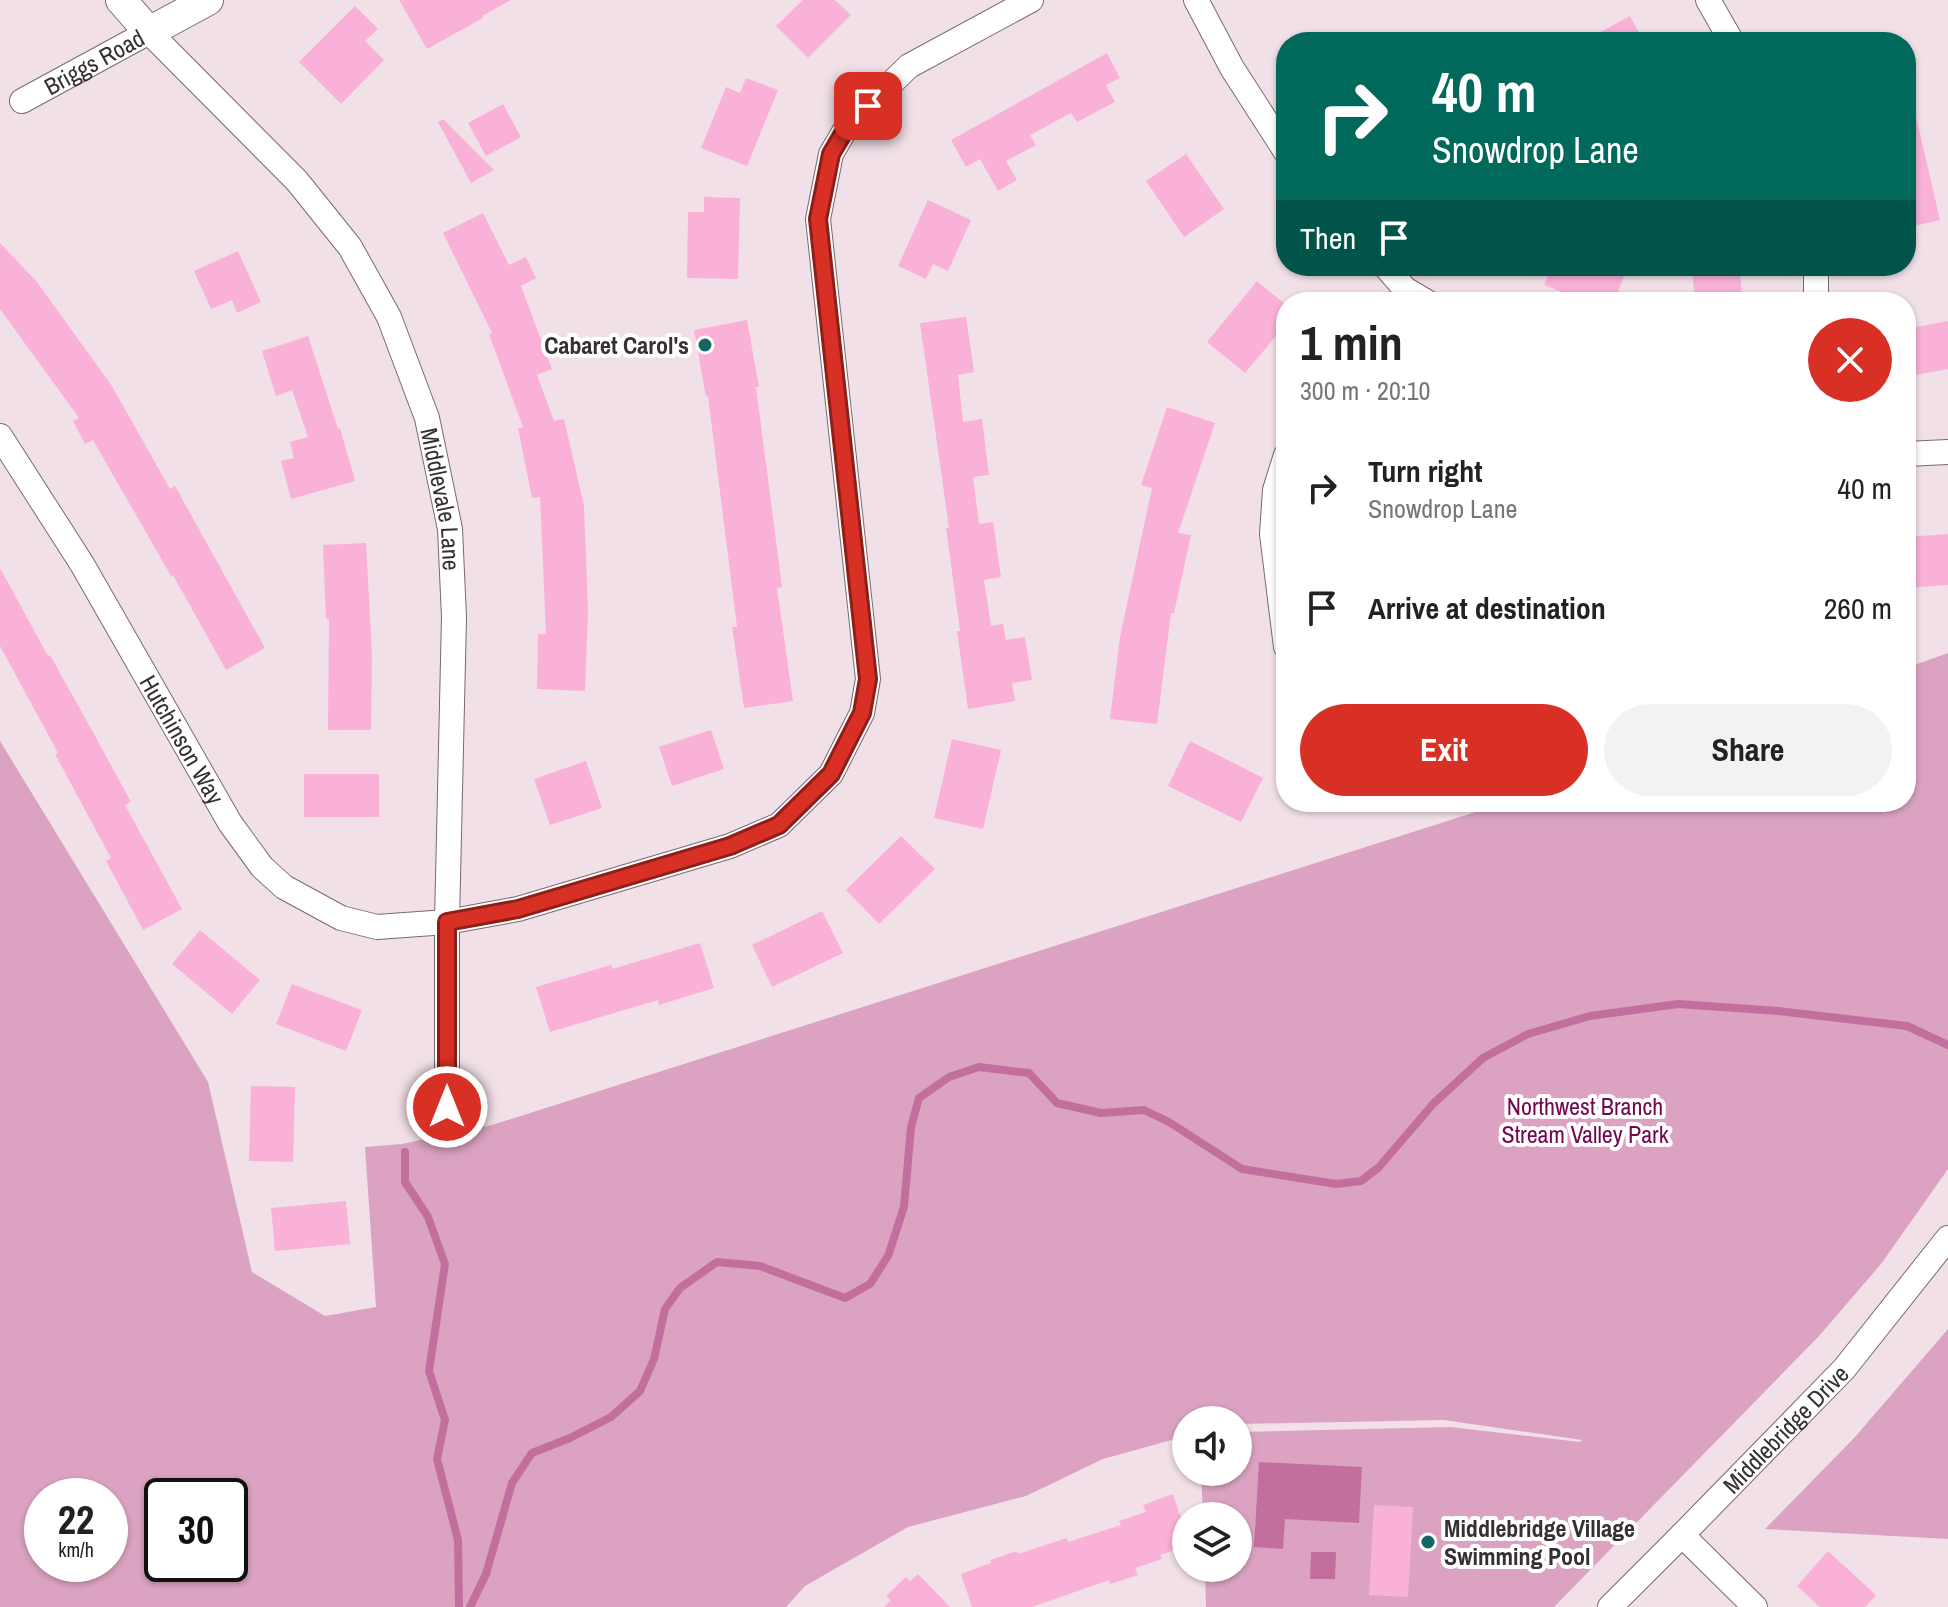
<!DOCTYPE html>
<meta charset="utf-8">
<style>
body{margin:0;font-family:"Archivo Narrow",sans-serif;background:#f2f2f2;color:#222;height:100vh;display:flex;flex-direction:column;font-size:30px;white-space:nowrap}
*{box-sizing:border-box;margin:0}
p{font-size:26px;color:#767676}
.icon{flex:none;width:44px;height:44px;fill:none;stroke:currentColor;stroke-width:2;stroke-linecap:round;stroke-linejoin:round}
.map{position:relative;flex:1;overflow:hidden}
.drawer{position:absolute;left:1276px;top:292px;width:640px;height:520px;display:flex;flex-direction:column;background:#fff;border-radius:32px;box-shadow:0 2px 6px #0004}
.drawer>*{flex:none}
.hud{position:absolute;left:1276px;top:32px;width:640px;height:244px;border-radius:32px;box-shadow:0 2px 6px #0004;background:#00695c;color:#fff;overflow:hidden}
.controls{position:absolute;left:1172px;top:1406px;display:grid;gap:16px}
.controls a{display:grid;place-items:center;width:80px;height:80px;border-radius:50%;background:#fff;box-shadow:0 2px 6px #0004;font-size:40px}
.speed{position:absolute;left:24px;top:1478px;display:flex;gap:16px;font-size:40px;font-weight:700;text-align:center}
.speed>*{display:grid;place-content:center;width:104px;height:104px;border-radius:50%;background:#fff;box-shadow:0 2px 6px #0004;line-height:1}
.speed small{font-size:20px;font-weight:400}
.speed .limit{border:4px solid #111;border-radius:12px;background:#fff;color:#111}
.pin{position:absolute;display:grid;place-items:center;width:68px;height:68px;color:#fff;margin:-34px;border-radius:16px;box-shadow:0 4px 12px #0006}
.me{position:absolute;width:88px;margin:-44px;rotate:0deg;stroke-linejoin:round;filter:drop-shadow(0 0 6px #0008)}
.turn{display:flex;align-items:center;gap:28px;height:168px;padding:0 24px;font-size:36px}
.turn .icon{width:104px;height:104px;stroke-width:2.5}
.turn b{display:block;font-size:56px;line-height:68px}
.then{display:flex;align-items:center;height:76px;padding:0 24px;background:#0003;gap:16px;font-size:30px}
.round{display:grid;place-items:center;flex:none;width:84px;height:84px;border-radius:42px;background:#f2f2f2}
.head{display:flex;align-items:center;justify-content:space-between;height:136px;padding:0 24px}
h1{font-size:48px;font-weight:700;line-height:60px}
.button{display:flex;gap:16px;margin-top:auto;padding:16px 24px}
.button a{flex:1;height:92px;border-radius:48px;background:#d93025;color:#fff;font-size:32px;font-weight:700;line-height:92px;text-align:center}
.button a+a{background:#f2f2f2;color:#222}
ul{padding:0;list-style:none}
li{display:flex;align-items:center;gap:24px;height:120px;padding:0 24px}
li div{flex:1}
li b{display:block;font-size:30px}
li em{font-style:normal}
.map>svg:first-child{display:block}
</style>
<div class="map">
<svg width="1948" height="1607" viewBox="0 0 1948 1607">
<rect width="100%" height="100%" fill="#f2e0e9"/>
<path fill="#dba3c1" fill-rule="evenodd" d="M 1948,653 L 1948,1169 L 1881,1264 L 1819,1336 L 1554,1607 L 1206,1607 L 1205,1568 L 1238,1568 L 1238,1516 L 1203,1516 L 1201,1472 L 1238,1472 L 1238,1432 L 1450,1427 L 1580,1442 L 1582,1440 L 1444,1420 L 1238,1424 L 1238,1420 L 1186,1420 L 1186,1436 L 1103,1459 L 1026,1496 L 908,1527 L 805,1586 L 786,1607 L 0,1607 L 0,741 L 208,1082 L 252,1272 L 325,1316 L 376,1307 L 365,1147 L 402,1144 L 492,1125 L 1507,802 L 1906,802 L 1906,668 ZM 42,1496 L 110,1496 L 110,1564 L 42,1564 ZM 162,1496 L 230,1496 L 230,1564 L 162,1564 Z
M 1948,1329 L 1948,1539 L 1765,1529 L 1855,1437 Z"/>
<path fill="#c36f9e" d="M 1259,1462 L 1362,1467 L 1359,1523 L 1285,1519 L 1283,1549 L 1254,1547 Z
M 1311,1552 L 1336,1552 L 1335,1579 L 1310,1579 Z"/>
<g fill="none" stroke-linecap="round" stroke-linejoin="round">
<path stroke="#c36f9e" stroke-width="8" d="M 405,1152 L 405,1182 L 428,1217 L 445,1264 L 429,1371 L 445,1420 L 437,1459 L 458,1540 L 459,1607
M 470,1607 L 486,1574 L 512,1483 L 532,1453 L 570,1438 L 611,1417 L 640,1391 L 654,1359 L 665,1309 L 680,1288 L 717,1262 L 760,1266 L 845,1298 L 870,1284 L 888,1256 L 904,1207 L 911,1127 L 919,1098 L 949,1077 L 979,1067 L 1029,1073 L 1057,1103 L 1101,1113 L 1144,1110 L 1169,1122 L 1242,1169 L 1336,1184 L 1361,1181 L 1379,1167 L 1433,1104 L 1483,1058 L 1528,1034 L 1590,1016 L 1678,1004 L 1778,1011 L 1907,1026 L 1948,1045"/>
</g>
<path fill="#f9b1d7" d="M 399,0 L 511,0 L 482,16 L 483,18 L 427,49 Z
M 803,0 L 835,0 L 851,15 L 808,58 L 776,26 Z
M 355,6 L 378,29 L 365,41 L 384,60 L 341,104 L 299,62 Z
M 1630,16 L 1644,42 L 1582,42 Z
M 1107,53 L 1120,78 L 1106,85 L 1115,102 L 1077,122 L 1071,113 L 1030,135 L 1036,145 L 1006,161 L 1017,180 L 998,191 L 980,159 L 966,167 L 951,140 Z
M 746,78 L 778,90 L 747,166 L 701,148 L 726,87 L 740,93 Z
M 503,104 L 521,137 L 486,156 L 468,123 Z
M 1915,112 L 1940,220 L 1906,228 L 1906,113 Z
M 443,119 L 494,170 L 471,183 L 438,122 Z
M 1186,154 L 1224,209 L 1184,237 L 1146,181 Z
M 704,197 L 740,198 L 738,279 L 687,278 L 688,212 L 704,212 Z
M 928,200 L 971,220 L 948,271 L 933,264 L 926,279 L 898,266 Z
M 483,213 L 509,265 L 526,257 L 536,278 L 521,286 L 552,369 L 537,375 L 554,421 L 564,419 L 584,506 L 588,610 L 585,691 L 537,689 L 538,634 L 546,634 L 540,497 L 532,498 L 518,428 L 523,427 L 489,334 L 492,333 L 443,233 Z
M 0,243 L 37,282 L 112,386 L 170,489 L 175,486 L 265,648 L 226,670 L 173,575 L 171,576 L 93,440 L 85,444 L 73,421 L 79,418 L 0,309 Z
M 238,251 L 261,302 L 237,313 L 232,300 L 211,309 L 194,271 Z
M 1552,266 L 1628,266 L 1614,302 L 1588,302 L 1544,285 Z
M 1692,266 L 1739,266 L 1743,302 L 1695,302 Z
M 1257,281 L 1286,305 L 1286,324 L 1245,373 L 1207,342 Z
M 966,317 L 974,372 L 958,375 L 963,422 L 982,419 L 989,475 L 973,477 L 979,524 L 993,522 L 1001,577 L 984,580 L 991,626 L 1003,624 L 1006,640 L 1025,637 L 1032,680 L 1012,683 L 1015,701 L 968,709 L 957,631 L 960,631 L 946,528 L 949,528 L 920,323 Z
M 747,320 L 759,387 L 756,387 L 782,587 L 777,588 L 793,701 L 744,708 L 732,627 L 737,627 L 708,396 L 706,397 L 694,330 Z
M 1948,321 L 1948,369 L 1906,377 L 1906,329 Z
M 308,336 L 338,429 L 340,428 L 355,481 L 291,499 L 281,461 L 294,458 L 290,442 L 308,437 L 292,390 L 276,396 L 262,351 Z
M 1167,407 L 1215,423 L 1178,533 L 1191,535 L 1174,613 L 1171,613 L 1157,724 L 1110,719 L 1120,637 L 1152,488 L 1141,485 Z
M 1948,534 L 1948,585 L 1906,588 L 1906,537 Z
M 366,543 L 372,656 L 371,730 L 328,730 L 329,619 L 326,619 L 323,545 Z
M 0,568 L 48,656 L 50,655 L 94,734 L 131,802 L 125,805 L 182,909 L 143,930 L 106,861 L 111,858 L 55,754 L 58,753 L 0,646 Z
M 711,730 L 724,769 L 672,786 L 659,747 Z
M 952,739 L 1001,750 L 983,829 L 934,818 Z
M 1190,741 L 1263,778 L 1241,822 L 1168,786 Z
M 586,761 L 602,808 L 550,825 L 534,779 Z
M 304,774 L 379,774 L 379,817 L 304,817 Z
M 901,836 L 935,869 L 879,924 L 846,890 Z
M 822,911 L 843,953 L 772,987 L 752,945 Z
M 200,930 L 260,980 L 232,1014 L 172,964 Z
M 700,943 L 714,988 L 659,1005 L 658,1000 L 550,1032 L 536,987 L 611,965 L 612,969 Z
M 292,984 L 362,1010 L 346,1051 L 276,1024 Z
M 251,1086 L 295,1087 L 293,1162 L 249,1161 Z
M 346,1201 L 350,1244 L 275,1251 L 271,1208 Z
M 1173,1494 L 1186,1533 L 1186,1546 L 1160,1555 L 1162,1559 L 1135,1568 L 1138,1575 L 1110,1584 L 1109,1580 L 1032,1607 L 972,1607 L 961,1574 L 991,1563 L 990,1560 L 1017,1551 L 1018,1554 L 1067,1538 L 1068,1542 L 1121,1525 L 1119,1521 L 1146,1512 L 1143,1505 Z
M 1374,1505 L 1413,1507 L 1408,1597 L 1369,1595 Z
M 1828,1551 L 1876,1595 L 1865,1607 L 1820,1607 L 1797,1586 Z
M 918,1574 L 950,1607 L 884,1607 L 891,1600 L 886,1596 L 906,1577 L 910,1581 Z"/>
<g fill="none" stroke-linecap="round" stroke-linejoin="round">
<defs>
<g id="minor">
<path d="M 1196,0 L 1232,68 L 1286,152"/>
<path d="M 1708,0 L 1732,42"/>
<path id="s1" d="M 22,101 L 149,32 L 297,181 L 350,247 L 389,317 L 427,418 L 450,529 L 454,617 L 447,922 L 447,1107"/>
<path d="M 1385,266 L 1405,289 L 1427,302"/>
<path d="M 1816,302 L 1816,266"/>
<path id="s2" d="M 0,436 L 82,564 L 230,823 L 262,867 L 284,887 L 341,918 L 377,927 L 447,922 L 518,909 L 730,846 L 779,825 L 831,774 L 862,713 L 868,679 L 818,219 L 831,154 L 848,125 L 909,66 L 1031,0"/>
<path d="M 1906,454 L 1948,452"/>
<path d="M 1286,647 L 1272,534 L 1275,490 L 1286,455"/>
<path d="M 1682,1535 L 1755,1607"/>
<path id="s3" d="M 1610,1607 L 1682,1535 L 1844,1369 L 1948,1238"/>
</g>
<path id="tertiary" d="M 121,0 L 149,32 L 208,0"/>
</defs>
<use href="#minor" stroke="#796971" stroke-width="26"/>
<use href="#tertiary" stroke="#796971" stroke-width="32"/>
<use href="#minor" stroke="#fff" stroke-width="24"/>
<use href="#tertiary" stroke="#fff" stroke-width="30"/>
</g>
<g fill="none" stroke-linecap="round" stroke-linejoin="round">
<defs>
<path id="route" d="M 447,1107 L 447,922 L 518,909 L 730,846 L 779,825 L 831,774 L 862,713 L 868,679 L 818,219 L 831,154 L 848,125 L 868,106"/>
</defs>
<use href="#route" stroke="#8d1f18" stroke-width="20"/>
<use href="#route" stroke="#d93025" stroke-width="14"/>
</g>
<g fill="#156565" stroke="#fff" stroke-width="3">
<circle cx="705" cy="345" r="8"/>
<circle cx="1428" cy="1542" r="8"/>
</g>
<g text-anchor="middle" dominant-baseline="central" stroke-width="8" stroke-linejoin="round" paint-order="stroke">
<g font-size="24" fill="#362f33" stroke="#fff">
<text stroke="none"><textPath href="#s1" startOffset="82">Briggs Road</textPath></text>
<text stroke="none"><textPath href="#s1" startOffset="710">Middlevale Lane</textPath></text>
<text stroke="none"><textPath href="#s2" startOffset="354">Hutchinson Way</textPath></text>
<text stroke="none"><textPath href="#s3" startOffset="250">Middlebridge Drive</textPath></text>
</g>
<g font-size="24" font-weight="bold" fill="#362f33" stroke="#fff" text-anchor="end">
<text x="689" y="345">Cabaret Carol's</text>
<text x="1444" y="1528" text-anchor="start">Middlebridge Village<tspan x="1444" dy="28">Swimming Pool</tspan></text>
</g>
<g font-size="24" fill="#720750" stroke="#fff">
<text x="1585" y="1106">Northwest Branch<tspan x="1585" dy="28">Stream Valley Park</tspan></text>
</g>
</g>
</svg>
<div class="controls">
<a><svg class="icon" aria-label="sound" viewBox="0 0 24 24"><path d="M4 9h4l5-4v14l-5-4H4zM17 9q2 3 0 6"/></svg></a>
<a><svg class="icon" aria-label="layers" viewBox="0 0 24 24"><path d="M12 4l9 5-9 5-9-5zM3 14l9 5 9-5"/></svg></a>
</div>
<div class="speed"><div>22<small>km/h</small></div><div class="limit">30</div></div>
<div class="pin" style="left:868px;top:106px;background:#d93025"><svg class="icon" aria-label="arrive" viewBox="0 0 24 24"><path d="M6 21V4h12l-3 4 3 4H6"/></svg></div>
<svg class="me" style="left:447px;top:1107px" viewBox="-20 -20 40 40"><circle r="17" fill="#d93025" stroke="#fff" stroke-width="3"/><path d="M0-11L8 9 0 5-8 9z" fill="#fff"/></svg>
<div class="hud">
<div class="turn"><svg class="icon" aria-label="right" viewBox="0 0 24 24"><path d="M7 20v-9h11M14 6l5 5-5 5"/></svg><div><b>40 m</b>Snowdrop Lane</div></div>
<div class="then">Then<svg class="icon" aria-label="arrive" viewBox="0 0 24 24"><path d="M6 21V4h12l-3 4 3 4H6"/></svg></div>
</div>
<section class="drawer">
<div class="head"><div><h1>1 min</h1><p>300 m · 20:10</p></div><a class="round" style="background:#d93025;color:#fff"><svg class="icon" aria-label="close" viewBox="0 0 24 24"><path d="M6 6l12 12M18 6L6 18"/></svg></a></div>
<ul>
<li><svg class="icon" aria-label="right" viewBox="0 0 24 24"><path d="M7 20v-9h11M14 6l5 5-5 5"/></svg><div><b>Turn right</b><p>Snowdrop Lane</p></div><em>40 m</em></li>
<li><svg class="icon" aria-label="arrive" viewBox="0 0 24 24"><path d="M6 21V4h12l-3 4 3 4H6"/></svg><div><b>Arrive at destination</b></div><em>260 m</em></li>
</ul>
<div class="button"><a>Exit</a><a>Share</a></div>
</section>
</div>
